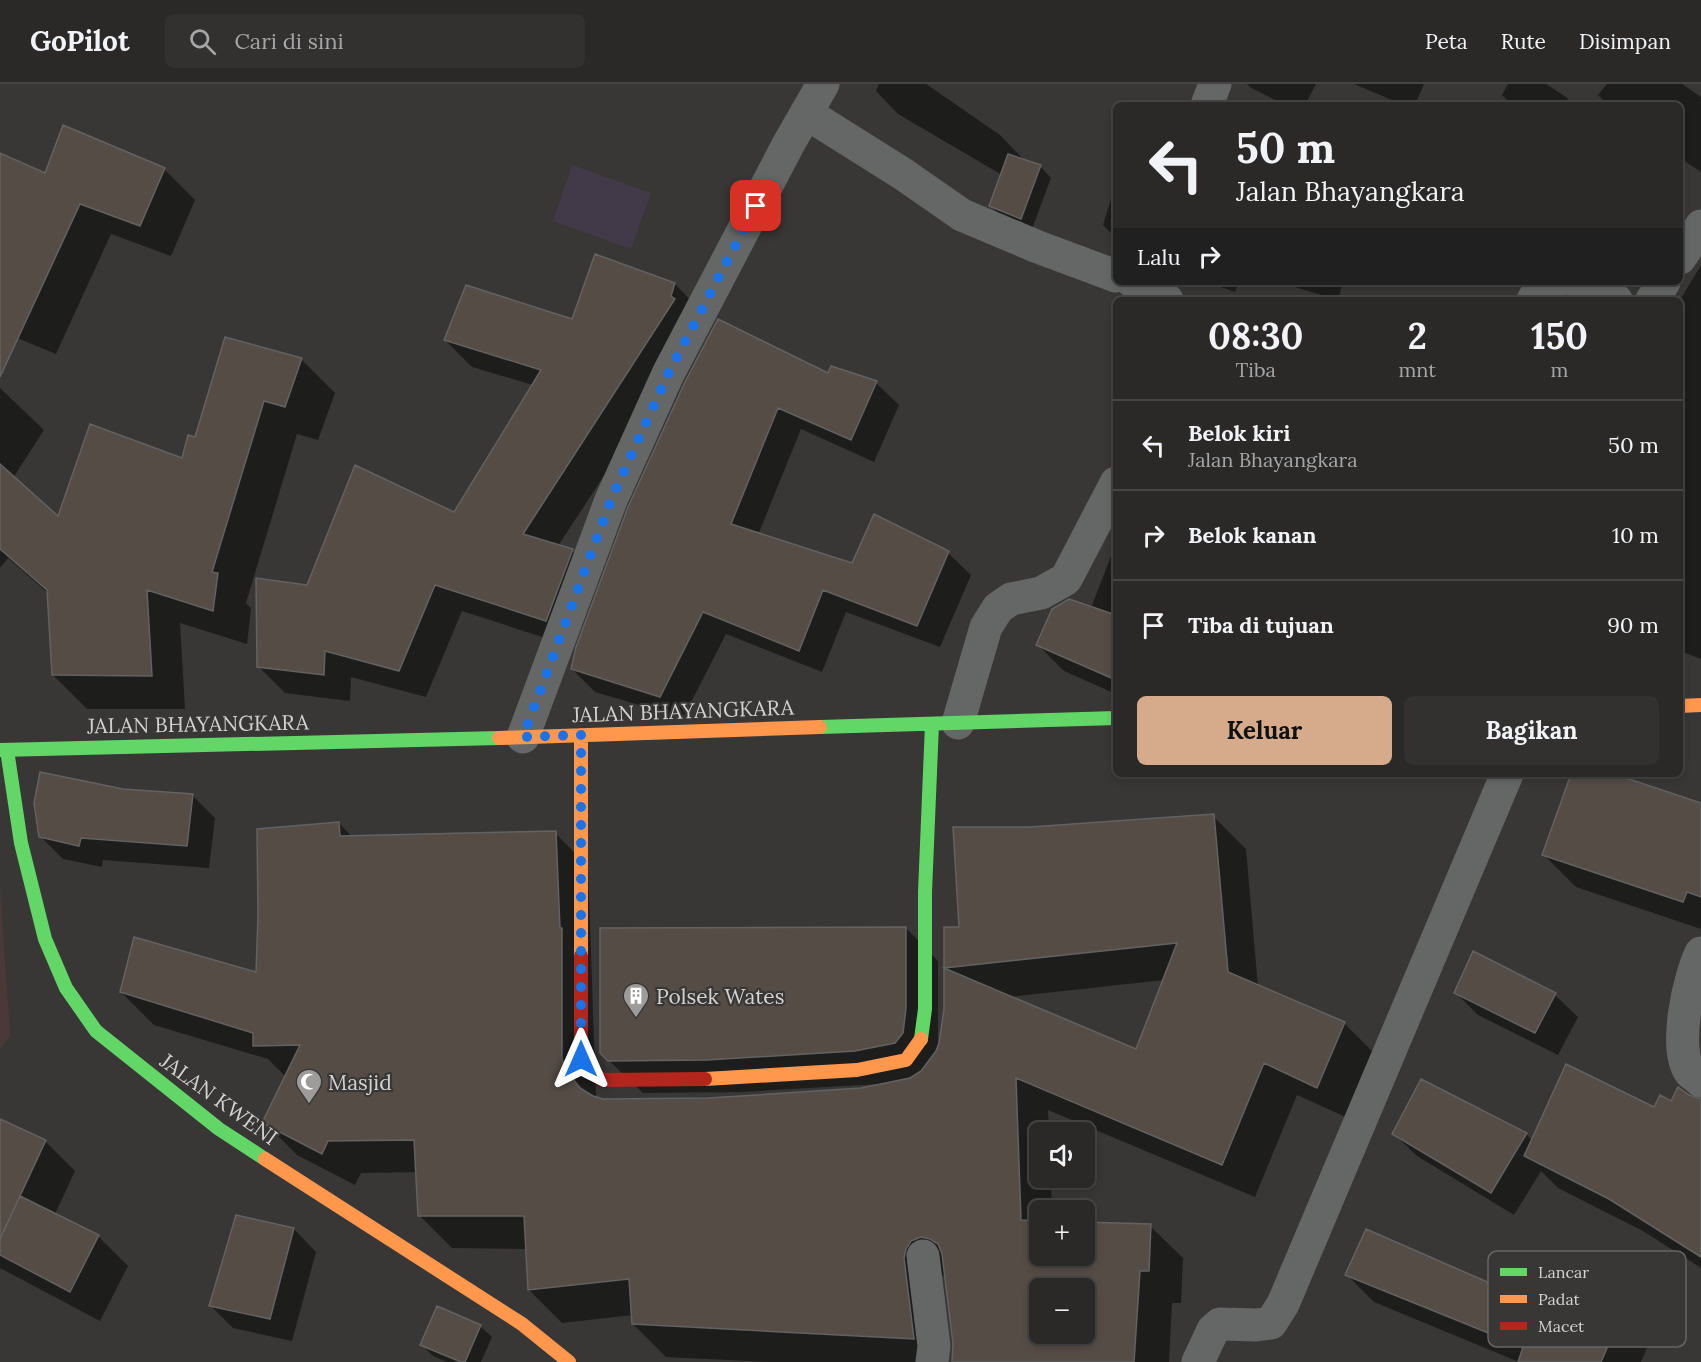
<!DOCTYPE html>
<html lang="id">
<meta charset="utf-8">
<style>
body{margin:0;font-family:Lora,serif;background:#323130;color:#f1f3f6;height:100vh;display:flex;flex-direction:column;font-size:22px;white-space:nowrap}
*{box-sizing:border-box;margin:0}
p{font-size:20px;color:#a5a6a8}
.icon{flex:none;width:33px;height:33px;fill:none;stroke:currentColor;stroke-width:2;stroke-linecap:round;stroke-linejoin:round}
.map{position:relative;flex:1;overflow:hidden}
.side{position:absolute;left:1113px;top:213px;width:570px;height:480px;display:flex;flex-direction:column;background:#2a2928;border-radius:9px;box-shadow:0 3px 9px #0003,0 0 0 2px #464545}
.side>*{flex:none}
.top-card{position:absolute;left:1113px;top:18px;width:570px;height:183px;border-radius:9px;box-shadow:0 3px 9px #0003,0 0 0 2px #464545;background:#2a2928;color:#f1f3f6;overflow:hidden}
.controls{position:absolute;left:1029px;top:1038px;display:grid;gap:12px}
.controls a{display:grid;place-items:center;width:66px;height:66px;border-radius:9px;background:#2a2928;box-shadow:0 3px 9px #0003,0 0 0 2px #464545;font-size:30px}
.pin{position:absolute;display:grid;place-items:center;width:51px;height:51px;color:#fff;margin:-26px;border-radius:12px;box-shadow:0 3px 9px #0006}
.me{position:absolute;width:66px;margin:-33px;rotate:0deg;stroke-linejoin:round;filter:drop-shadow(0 0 4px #0008)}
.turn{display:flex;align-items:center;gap:21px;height:126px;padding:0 24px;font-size:27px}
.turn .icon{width:78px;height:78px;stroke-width:2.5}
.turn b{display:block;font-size:42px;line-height:51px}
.then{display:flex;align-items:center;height:57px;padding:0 24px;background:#0003;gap:12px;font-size:22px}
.eta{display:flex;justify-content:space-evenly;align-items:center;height:102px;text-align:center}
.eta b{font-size:36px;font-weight:800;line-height:42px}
.button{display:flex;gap:12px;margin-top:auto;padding:12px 24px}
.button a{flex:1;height:69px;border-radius:9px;background:#d6ab8b;color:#111;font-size:24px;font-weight:800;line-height:69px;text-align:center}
.button a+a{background:#323130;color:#f1f3f6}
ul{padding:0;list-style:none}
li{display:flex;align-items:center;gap:18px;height:90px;padding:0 24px;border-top:2px solid #464545}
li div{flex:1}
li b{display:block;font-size:22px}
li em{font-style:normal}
header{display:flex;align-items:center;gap:36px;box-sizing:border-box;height:84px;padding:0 30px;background:#2a2928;border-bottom:2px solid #464545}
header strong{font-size:28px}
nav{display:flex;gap:33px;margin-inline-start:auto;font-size:21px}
.search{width:420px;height:54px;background:#323130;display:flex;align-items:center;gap:15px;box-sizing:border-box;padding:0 21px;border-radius:9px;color:#a5a6a8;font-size:22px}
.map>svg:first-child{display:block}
</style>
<header>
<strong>GoPilot</strong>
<div class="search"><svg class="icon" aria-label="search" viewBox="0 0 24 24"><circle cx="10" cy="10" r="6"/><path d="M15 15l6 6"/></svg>Cari di sini</div>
<nav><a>Peta</a><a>Rute</a><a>Disimpan</a></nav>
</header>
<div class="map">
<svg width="1701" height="1278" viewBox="0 0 1701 1278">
<rect width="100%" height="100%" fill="#383736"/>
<path fill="#423a48" d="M 572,81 L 651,109 L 631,165 L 553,137 Z"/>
<path fill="#4b3938" d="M 0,803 L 10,952 L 0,965 Z"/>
<path fill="#0007" fill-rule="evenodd" d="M 879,0 L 926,0 L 1000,51 L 1022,74 L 1021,76 L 1040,82 L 1051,94 L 1032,145 L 1002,133 L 991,122 L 1002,91 L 898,30 L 876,7 Z
M 1247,0 L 1316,0 L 1305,21 L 1286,21 L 1251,4 Z
M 1354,0 L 1424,0 L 1415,21 L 1404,21 Z
M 1508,0 L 1546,0 L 1566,13 L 1574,21 L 1512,21 L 1502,11 Z
M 1607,0 L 1682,0 L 1701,13 L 1701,88 L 1680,74 L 1680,21 L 1608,21 L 1598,11 Z
M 0,70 L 46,91 L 164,85 L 195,116 L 171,172 L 111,150 L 56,270 L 0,247 Z
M 1116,99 L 1116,154 L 1103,141 Z
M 1701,181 L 1701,575 L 1680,567 L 1680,216 Z
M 1206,198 L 1239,198 L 1235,208 Z
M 1278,198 L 1343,198 L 1338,216 Z
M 675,200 L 701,227 L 701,243 L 558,462 L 572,467 L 599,493 L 573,563 L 462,527 L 426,613 L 351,593 L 350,617 L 285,609 L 258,582 L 308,503 L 455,430 L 533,301 L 472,283 L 445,256 L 573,237 Z
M 301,275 L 335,309 L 318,356 L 297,350 L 246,519 L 251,524 L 247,560 L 180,539 L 185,625 L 87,625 L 53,591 L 49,510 L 8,474 L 0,484 L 0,304 L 44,346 L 13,394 L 58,435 L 183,376 L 196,355 Z
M 832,284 L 876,299 L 899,321 L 874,378 L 801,345 L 758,451 L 853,481 L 875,432 L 948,469 L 971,491 L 940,563 L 846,528 L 822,588 L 726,550 L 683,634 L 595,608 L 572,585 L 686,299 L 829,291 Z
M 1116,459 L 1116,610 L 1064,587 L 1038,561 L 1091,524 Z
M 1572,690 L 1610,690 L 1701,721 L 1701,845 L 1576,803 L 1544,771 Z
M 123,706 L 192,711 L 215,734 L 209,784 L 103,776 L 102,783 L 63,775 L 40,752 Z
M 1213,732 L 1246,765 L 1258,903 L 1344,939 L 1377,972 L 1350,1035 L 1297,1011 L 1255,1113 L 1048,1026 L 1049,1048 L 1040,1048 L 1040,1094 L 1051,1094 L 1052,1126 L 1040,1126 L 1040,1172 L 1084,1172 L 1150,1142 L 1183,1174 L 1181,1219 L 1172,1219 L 1169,1278 L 955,1278 L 945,1189 L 938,1198 L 945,1278 L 768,1278 L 666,1273 L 633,1240 L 633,1231 L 562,1239 L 529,1206 L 527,1165 L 452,1164 L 419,1131 L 417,1088 L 361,1089 L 355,1101 L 297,1071 L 264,1038 L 286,993 L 268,975 L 154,941 L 121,908 L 257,889 L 339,739 L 353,754 L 555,749 L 588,782 L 596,1014 L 602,1016 L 709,1015 L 858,1006 L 878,1002 L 878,1000 L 741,1008 L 643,1009 L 601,969 L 906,844 L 938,877 L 938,963 L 945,925 L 945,844 L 960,844 L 1030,745 ZM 1164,896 L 1137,967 L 1009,913 ZM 1040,1204 L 1084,1204 L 1084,1250 L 1040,1250 Z
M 1455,908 L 1555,911 L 1578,933 L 1558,971 L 1478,931 Z
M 1422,997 L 1526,1050 L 1533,1057 L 1672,1019 L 1701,1017 L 1701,1184 L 1643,1147 L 1558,1104 L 1541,1087 L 1514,1131 L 1417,1072 L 1394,1050 Z
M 0,1036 L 45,1057 L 75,1087 L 55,1130 L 98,1152 L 128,1182 L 100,1237 L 0,1184 Z
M 294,1145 L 316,1168 L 292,1257 L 233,1244 L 210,1221 Z
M 1347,1191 L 1541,1223 L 1622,1229 L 1650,1257 L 1641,1278 L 1519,1278 L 1374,1218 Z
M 480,1242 L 492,1253 L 481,1278 L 447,1278 L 433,1272 L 422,1261 Z"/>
<path fill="#554c46" stroke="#636262" stroke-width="1.5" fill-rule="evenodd" d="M 63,41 L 165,84 L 140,142 L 80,120 L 0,293 L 0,69 L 45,89 Z
M 1008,70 L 1041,81 L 1021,135 L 989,122 Z
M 595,170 L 675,199 L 671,212 L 675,215 L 523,450 L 573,465 L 546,537 L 435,501 L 399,587 L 325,567 L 324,591 L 257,583 L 256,494 L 307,501 L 355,381 L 454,428 L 541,286 L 444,256 L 466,201 L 572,235 Z
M 718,235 L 828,289 L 831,282 L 877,297 L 851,356 L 778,324 L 731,440 L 852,479 L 874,430 L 949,467 L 917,542 L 823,506 L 799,567 L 703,528 L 660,613 L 571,585 L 576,563 L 628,423 L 685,298 Z
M 225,253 L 302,274 L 285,323 L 264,317 L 212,488 L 218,489 L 213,527 L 147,506 L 152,592 L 52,591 L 47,506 L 0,465 L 0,380 L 58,432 L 90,340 L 182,374 L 188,351 L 195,353 Z
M 1069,515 L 1116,531 L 1116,596 L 1036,561 L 1052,525 Z
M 40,688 L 123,705 L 193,710 L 187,762 L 81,754 L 79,762 L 39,753 L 34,719 Z
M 1571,690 L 1614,690 L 1701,719 L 1701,813 L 1687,808 L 1683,818 L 1542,771 Z
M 1214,730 L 1228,888 L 1345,938 L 1317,1004 L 1264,979 L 1222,1081 L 1016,994 L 1021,1136 L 1040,1137 L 1040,1172 L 1084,1172 L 1084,1138 L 1151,1140 L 1149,1187 L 1140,1187 L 1134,1278 L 952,1278 L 953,1260 L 942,1170 L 938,1160 L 930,1155 L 921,1153 L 911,1157 L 906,1165 L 904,1174 L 914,1255 L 632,1240 L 629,1195 L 528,1206 L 524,1132 L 418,1132 L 414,1056 L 328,1057 L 322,1070 L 262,1039 L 300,961 L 253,962 L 253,949 L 120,908 L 134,853 L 256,888 L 258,833 L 257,745 L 339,738 L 340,752 L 556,747 L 560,844 L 562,844 L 562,975 L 566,986 L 580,1004 L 593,1012 L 603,1015 L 709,1014 L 861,1004 L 910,994 L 921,987 L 936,967 L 939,959 L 944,925 L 944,843 L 959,843 L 953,743 L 1030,743 ZM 1177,859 L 1136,965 L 944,884 ZM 1040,1204 L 1084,1204 L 1084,1250 L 1040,1250 Z
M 906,843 L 906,924 L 903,949 L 895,959 L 855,967 L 707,976 L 608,977 L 600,969 L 600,844 Z
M 1473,867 L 1556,909 L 1535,949 L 1454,909 Z
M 1566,980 L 1654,1023 L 1660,1011 L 1671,1017 L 1678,1003 L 1689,1011 L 1701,1015 L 1701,1173 L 1609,1115 L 1524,1072 Z
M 1421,995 L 1527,1049 L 1491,1109 L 1392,1050 Z
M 0,1035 L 46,1056 L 0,1155 Z
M 20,1112 L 99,1151 L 70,1208 L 0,1171 L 0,1155 Z
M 236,1131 L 294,1144 L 270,1235 L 209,1222 Z
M 1366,1145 L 1540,1221 L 1549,1199 L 1623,1227 L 1601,1278 L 1518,1278 L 1523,1263 L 1345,1191 Z
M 437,1222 L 481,1241 L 465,1278 L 461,1278 L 420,1261 Z"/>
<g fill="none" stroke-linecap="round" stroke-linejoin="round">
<path stroke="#656666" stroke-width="33" d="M 1207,21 L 1215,0
M 806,29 L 903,90 L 962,131 L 1038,163 L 1116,192
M 1680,174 L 1701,142
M 1133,198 L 1167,216
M 1577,198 L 1593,200 L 1616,216
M 1533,216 L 1536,211 L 1555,198
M 1652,216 L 1664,198
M 958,639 L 986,543 L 998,524 L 1011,515 L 1041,509 L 1066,495 L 1116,399
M 523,653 L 611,416 L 668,290 L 789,59 L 823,0
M 1701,869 C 1689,893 1673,964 1690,988 C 1693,991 1698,994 1701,997
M 923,1172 L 934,1262 L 932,1278
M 1198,1278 L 1213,1246 L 1220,1240 L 1256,1241 L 1271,1239 L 1283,1220 L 1507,690"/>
<path stroke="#63d668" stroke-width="14" d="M 820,643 L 1116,634
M 0,666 L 499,654
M 7,666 L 21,759 L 45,855 L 66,904 L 96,947 L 219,1045 L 265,1075
M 921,955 L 925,925 L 925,808 L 932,640"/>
<path stroke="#ff974d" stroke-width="14" d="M 1680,622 L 1701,621
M 581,651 L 581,872
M 499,654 L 820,643
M 705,995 L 857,986 L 906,976 L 921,955
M 265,1075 L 522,1240 L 569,1278"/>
<path stroke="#b3261e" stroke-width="14" d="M 581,872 L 581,975 L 590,988 L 603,996 L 705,995"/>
</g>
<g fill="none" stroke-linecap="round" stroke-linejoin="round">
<path stroke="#1a73e8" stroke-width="10" stroke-dasharray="0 18" d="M 581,975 L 581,651 L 523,653 L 611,416 L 668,290 L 756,122"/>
</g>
<defs>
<symbol id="building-pin" viewBox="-11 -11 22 30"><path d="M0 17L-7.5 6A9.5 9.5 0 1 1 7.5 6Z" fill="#9d9c9b" stroke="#393735"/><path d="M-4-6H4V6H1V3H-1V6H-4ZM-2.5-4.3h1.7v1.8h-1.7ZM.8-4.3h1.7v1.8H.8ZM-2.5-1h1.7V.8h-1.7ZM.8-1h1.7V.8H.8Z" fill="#fff"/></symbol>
<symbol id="mosque-pin" viewBox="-11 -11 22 30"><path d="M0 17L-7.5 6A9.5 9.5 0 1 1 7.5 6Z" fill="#9d9c9b" stroke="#393735"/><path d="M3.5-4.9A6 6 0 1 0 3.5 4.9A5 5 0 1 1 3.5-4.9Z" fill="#fff"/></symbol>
</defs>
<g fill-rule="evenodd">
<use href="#building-pin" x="621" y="897" width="30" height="40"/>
<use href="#mosque-pin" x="294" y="983" width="30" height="40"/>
</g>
<g text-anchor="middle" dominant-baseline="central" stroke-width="4.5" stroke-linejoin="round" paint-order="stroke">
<g font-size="21" fill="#d3d2d1" stroke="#393735">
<text transform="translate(683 627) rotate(-2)">JALAN BHAYANGKARA</text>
<text transform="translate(198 640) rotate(-1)">JALAN BHAYANGKARA</text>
<text transform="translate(219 1015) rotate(36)">JALAN KWENI</text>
</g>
<g font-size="21" fill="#d3d2d1" stroke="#393735" text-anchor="start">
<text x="656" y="912">Polsek Wates</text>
<text x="328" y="998">Masjid</text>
</g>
</g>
<rect x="1488" y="1167" width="198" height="96" rx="9" fill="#393735" stroke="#676664" stroke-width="1.5"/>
<rect x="1500" y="1184" width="27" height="8" fill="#63d668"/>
<rect x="1500" y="1211" width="27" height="8" fill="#ff974d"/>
<rect x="1500" y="1238" width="27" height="8" fill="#b3261e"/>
<g font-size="16" fill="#d3d2d1">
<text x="1538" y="1194">Lancar</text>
<text x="1538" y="1221">Padat</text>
<text x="1538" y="1248">Macet</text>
</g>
</svg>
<div class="controls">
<a><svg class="icon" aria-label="sound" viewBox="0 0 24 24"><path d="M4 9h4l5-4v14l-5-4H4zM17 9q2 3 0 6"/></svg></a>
<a>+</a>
<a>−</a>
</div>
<div class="pin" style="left:756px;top:122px;background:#d93025"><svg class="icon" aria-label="arrive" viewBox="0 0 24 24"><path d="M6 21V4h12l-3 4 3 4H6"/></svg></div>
<svg class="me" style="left:581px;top:975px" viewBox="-20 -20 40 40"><path d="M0-17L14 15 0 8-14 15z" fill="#1a73e8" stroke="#fff" stroke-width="4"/></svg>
<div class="top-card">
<div class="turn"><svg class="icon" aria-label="left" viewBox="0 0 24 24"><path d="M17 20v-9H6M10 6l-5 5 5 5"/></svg><div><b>50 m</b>Jalan Bhayangkara</div></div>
<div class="then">Lalu<svg class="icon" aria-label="right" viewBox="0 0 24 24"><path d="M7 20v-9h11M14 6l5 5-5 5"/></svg></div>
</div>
<section class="side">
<div class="eta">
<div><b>08:30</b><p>Tiba</p></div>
<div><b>2</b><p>mnt</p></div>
<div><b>150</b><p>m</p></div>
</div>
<ul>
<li><svg class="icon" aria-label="left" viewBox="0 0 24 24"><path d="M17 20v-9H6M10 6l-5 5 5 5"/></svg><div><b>Belok kiri</b><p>Jalan Bhayangkara</p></div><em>50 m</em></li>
<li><svg class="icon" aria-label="right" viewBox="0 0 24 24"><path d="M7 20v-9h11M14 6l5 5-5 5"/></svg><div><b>Belok kanan</b></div><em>10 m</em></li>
<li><svg class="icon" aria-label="arrive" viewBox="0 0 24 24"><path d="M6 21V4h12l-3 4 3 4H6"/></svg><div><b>Tiba di tujuan</b></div><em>90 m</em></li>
</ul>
<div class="button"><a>Keluar</a><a>Bagikan</a></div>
</section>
</div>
